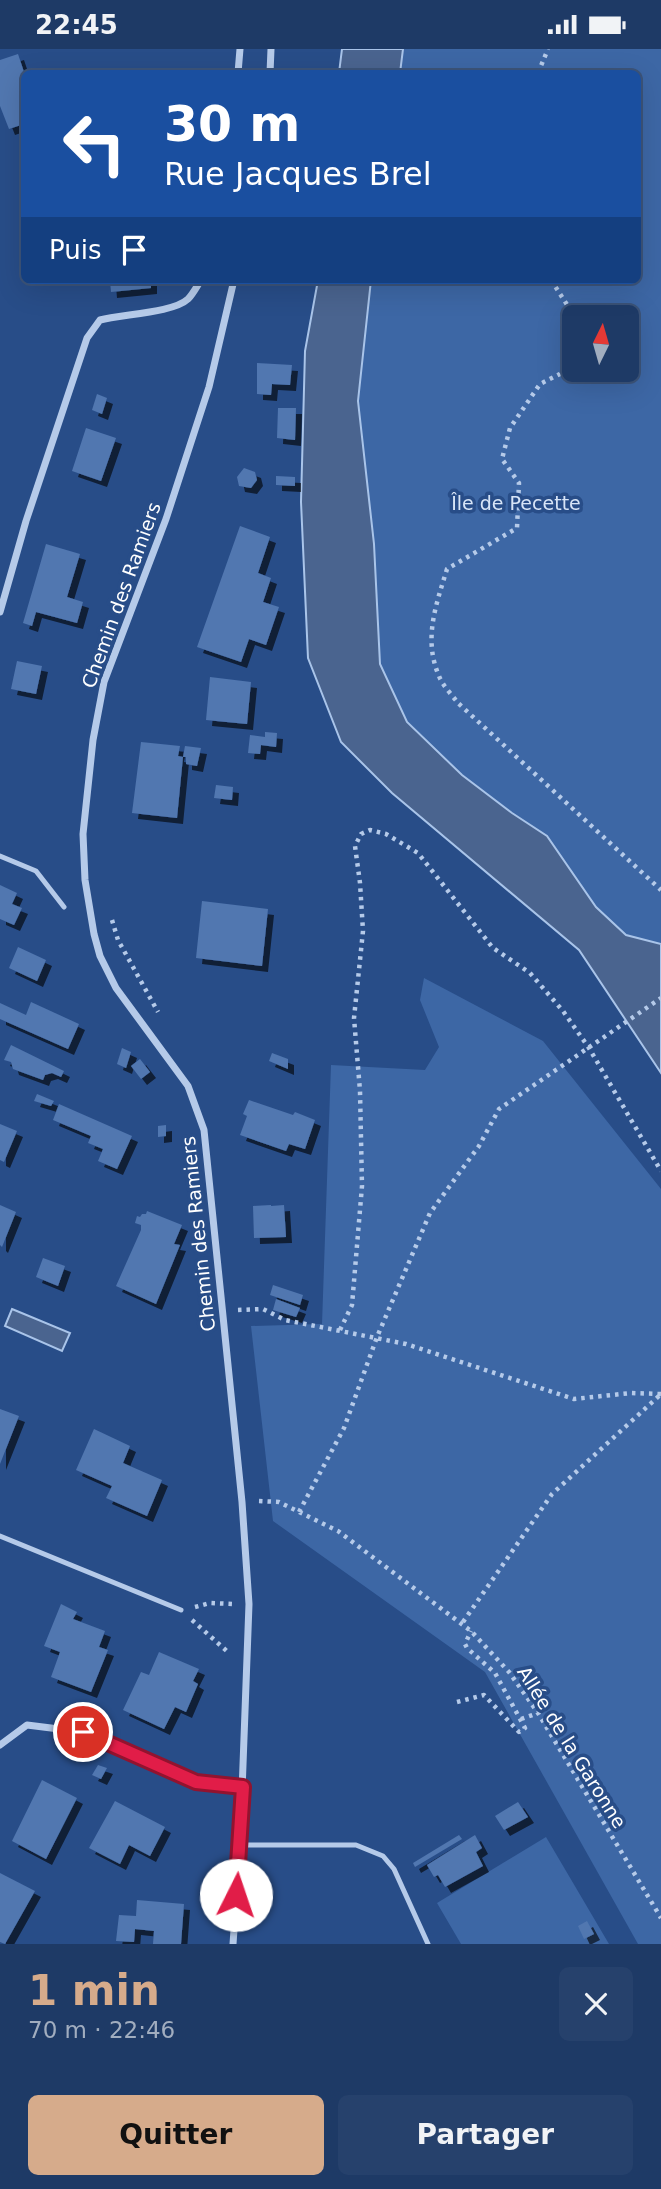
<!DOCTYPE html>
<html lang="fr">
<meta charset="utf-8">
<style>
body{margin:0;font-family:"DejaVu Sans",sans-serif;background:#26416c;color:#f1f3f6;height:100vh;display:flex;flex-direction:column;font-size:26px;white-space:nowrap}
*{box-sizing:border-box;margin:0}
p{font-size:23px;color:#a1adbf}
.icon{flex:none;width:38px;height:38px;fill:none;stroke:currentColor;stroke-width:2;stroke-linecap:round;stroke-linejoin:round}
.map{position:relative;height:1895px;overflow:hidden}
.panel{display:flex;flex-direction:column;background:#1e3a66;flex:1}
.panel>*{flex:none}
.hud{position:absolute;left:21px;top:21px;width:620px;height:214px;border-radius:10px;box-shadow:0 7px 28px #0002,0 0 0 2px #3c547a;background:#1a4fa0;color:#fff;overflow:hidden}
.needle{width:46px;rotate:5deg}
.tools{position:absolute;left:562px;top:256px;display:grid;gap:14px}
.tools a{display:grid;place-items:center;width:77px;height:77px;border-radius:10px;background:#1e3a66;box-shadow:0 7px 28px #0002,0 0 0 2px #3c547a;font-size:35px}
.pin{position:absolute;display:grid;place-items:center;width:60px;height:60px;color:#fff;margin:-30px;border:4px solid #fff;border-radius:50%;box-shadow:0 2px 7px #0007}
.me{position:absolute;width:77px;margin:-38px;rotate:4deg;stroke-linejoin:round;filter:drop-shadow(0 0 5px #0008)}
.turn{display:flex;align-items:center;gap:24px;height:147px;padding:0 28px;font-size:32px}
.turn .icon{width:91px;height:91px;stroke-width:2.5}
.turn b{display:block;font-size:49px;line-height:60px}
.then{display:flex;align-items:center;height:66px;padding:0 28px;background:#0003;gap:14px;font-size:26px}
.round{display:grid;place-items:center;flex:none;width:74px;height:74px;border-radius:10px;background:#26416c}
.head{display:flex;align-items:center;justify-content:space-between;height:119px;padding:0 28px}
h1{font-size:42px;font-weight:800;line-height:52px;color:#d6ab8b}
.primary-button{display:flex;gap:14px;margin-top:auto;padding:14px 28px}
.primary-button a{flex:1;height:80px;border-radius:10px;background:#d6ab8b;color:#111;font-size:28px;font-weight:800;line-height:80px;text-align:center}
.primary-button a+a{background:#26416c;color:#f1f3f6}
.status{display:flex;justify-content:space-between;align-items:center;height:49px;padding:0 35px;background:#1e3a66;direction:ltr}
.status svg{height:19px;fill:currentColor}
.map>svg:first-child{display:block}
</style>
<div class="status"><b>22:45</b><svg viewBox="0 0 49 12"><path d="M0 12V9h3v3zM5 12V6h3v6zM10 12V3h3v9zM15 12V0h3v12zM26 1h20v11H26zM47 4h2v5h-2z"/></svg></div>
<div class="map">
<svg width="661" height="1895" viewBox="0 0 661 1895">
<defs>
<filter id="shadow"><feDropShadow dx="6" dy="6" stdDeviation="0" flood-color="#0009"/></filter>
</defs>
<rect width="100%" height="100%" fill="#284d88"/>
<path fill="#3d67a5" fill-rule="evenodd" d="M 403,0 L 661,0 L 661,895 L 626,886 L 596,858 L 547,787 L 512,764 L 462,726 L 407,673 L 380,615 L 374,495 L 358,352 L 371,231 L 637,231 L 637,24 L 400,24 ZM 574,268 L 626,268 L 626,320 L 574,320 Z
M 424,929 L 543,992 L 661,1140 L 661,1895 L 638,1895 L 485,1623 L 273,1472 L 251,1277 L 322,1275 L 331,1016 L 425,1021 L 439,998 L 420,951 Z
M 546,1788 L 609,1895 L 461,1895 L 437,1854 Z"/>
<path fill="#4a648f" stroke="#a9c4e9" stroke-width="2" d="M 342,0 L 403,0 L 400,24 L 339,24 Z
M 318,231 L 371,231 L 358,352 L 374,495 L 380,615 L 407,673 L 462,726 L 512,764 L 547,787 L 596,858 L 626,886 L 661,895 L 661,1024 L 579,901 L 392,744 L 341,693 L 308,609 L 301,453 L 305,302 Z
M 12,1260 L 70,1284 L 62,1302 L 5,1277 Z"/>
<path fill="#5177b0" filter="url(#shadow)" d="M 18,5 L 24,23 L 24,75 L 9,80 L 0,57 L 0,11 Z
M 110,231 L 151,231 L 151,239 L 111,243 Z
M 257,314 L 292,316 L 290,336 L 272,335 L 271,346 L 257,345 Z
M 97,345 L 107,349 L 102,365 L 92,361 Z
M 278,359 L 296,359 L 295,391 L 277,389 Z
M 86,379 L 116,389 L 101,432 L 72,422 Z
M 244,419 L 255,423 L 257,431 L 251,439 L 239,437 L 237,428 Z
M 276,427 L 295,428 L 295,437 L 276,436 Z
M 240,477 L 270,488 L 258,524 L 271,529 L 263,553 L 279,558 L 266,596 L 249,590 L 241,613 L 197,598 Z
M 46,495 L 80,505 L 67,548 L 83,553 L 77,574 L 36,563 L 32,577 L 23,574 Z
M 17,612 L 42,617 L 36,645 L 11,640 Z
M 210,628 L 251,633 L 247,675 L 206,671 Z
M 265,683 L 277,684 L 276,698 L 261,696 L 260,705 L 248,704 L 250,686 L 265,688 Z
M 141,693 L 180,697 L 178,707 L 183,708 L 177,769 L 132,764 Z
M 185,697 L 201,699 L 197,717 L 186,715 L 186,708 L 183,708 Z
M 216,736 L 233,738 L 232,751 L 214,749 Z
M 0,836 L 17,844 L 12,855 L 22,859 L 14,876 L 0,870 Z
M 202,852 L 268,860 L 262,917 L 196,909 Z
M 18,898 L 46,911 L 37,932 L 9,919 Z
M 31,953 L 79,975 L 68,1000 L 0,970 L 0,954 L 26,966 Z
M 11,996 L 64,1022 L 61,1028 L 52,1024 L 45,1026 L 43,1031 L 13,1020 L 11,1013 L 4,1011 Z
M 122,999 L 131,1003 L 126,1019 L 117,1015 Z
M 272,1004 L 288,1010 L 288,1020 L 269,1012 Z
M 140,1010 L 150,1023 L 141,1030 L 131,1017 Z
M 37,1045 L 54,1052 L 51,1057 L 34,1052 Z
M 249,1051 L 293,1066 L 295,1063 L 315,1071 L 305,1100 L 289,1095 L 286,1102 L 240,1086 L 247,1067 L 243,1065 Z
M 59,1055 L 132,1087 L 117,1120 L 98,1112 L 103,1100 L 88,1094 L 91,1087 L 53,1071 Z
M 0,1075 L 17,1082 L 4,1113 L 0,1111 Z
M 166,1076 L 166,1087 L 158,1088 L 158,1077 Z
M 0,1156 L 16,1163 L 2,1198 L 0,1196 Z
M 271,1156 L 271,1157 L 284,1156 L 286,1188 L 254,1189 L 253,1157 Z
M 147,1162 L 182,1176 L 174,1195 L 180,1196 L 156,1255 L 116,1237 L 141,1181 L 141,1176 L 135,1174 L 137,1167 L 140,1168 L 142,1165 L 146,1165 Z
M 43,1209 L 65,1217 L 58,1237 L 36,1228 Z
M 273,1236 L 303,1246 L 300,1256 L 270,1246 Z
M 276,1250 L 300,1259 L 296,1268 L 273,1261 Z
M 0,1360 L 19,1367 L 0,1415 Z
M 94,1380 L 130,1397 L 123,1414 L 162,1431 L 147,1467 L 106,1449 L 112,1437 L 76,1421 Z
M 61,1555 L 77,1563 L 73,1570 L 105,1582 L 99,1598 L 108,1601 L 91,1643 L 51,1628 L 60,1603 L 44,1597 Z
M 159,1603 L 199,1620 L 193,1632 L 198,1635 L 186,1663 L 175,1658 L 164,1680 L 123,1661 L 141,1623 L 149,1626 Z
M 98,1716 L 107,1719 L 101,1730 L 92,1726 Z
M 42,1731 L 77,1749 L 46,1810 L 12,1792 Z
M 115,1752 L 165,1778 L 150,1807 L 129,1796 L 120,1815 L 89,1799 Z
M 518,1753 L 528,1768 L 504,1781 L 495,1767 Z
M 459,1786 L 462,1790 L 415,1818 L 413,1814 Z
M 475,1786 L 482,1799 L 476,1803 L 483,1817 L 445,1838 L 438,1826 L 434,1828 L 427,1816 Z
M 0,1824 L 35,1842 L 5,1895 L 0,1893 Z
M 137,1851 L 184,1855 L 181,1895 L 153,1895 L 154,1882 L 135,1880 L 134,1893 L 116,1892 L 119,1866 L 136,1867 Z
M 587,1872 L 594,1885 L 584,1890 L 578,1877 Z"/>
<g fill="none" stroke-linecap="round" stroke-linejoin="round">
<path stroke="#b5cae9" stroke-width="4.5" stroke-dasharray="3.5 5" stroke-linecap="butt" d="M 538,24 L 548,0
M 551,231 L 575,268
M 574,303 L 560,325 L 540,335 L 510,379 L 502,410 L 519,434 L 517,479 L 447,520 C 436,556 423,590 439,627 C 443,637 452,646 458,654 L 661,841
M 112,871 L 118,891 L 158,963
M 238,1261 L 263,1260 L 285,1271 L 406,1295 L 574,1350 L 631,1344 L 661,1345
M 340,1281 L 352,1256 L 362,1137 L 360,1042 L 354,969 L 363,882 L 360,834 L 355,797 L 361,785 L 370,781 L 386,785 L 418,804 L 493,899 L 530,924 L 563,962 L 589,999 L 661,1122
M 259,1452 L 279,1453 L 338,1482 L 471,1582 L 509,1623 L 538,1664 L 661,1869
M 299,1463 L 344,1379 L 377,1288 L 430,1164 L 479,1097 L 499,1060 L 661,949
M 195,1558 L 210,1554 L 232,1555
M 192,1571 L 229,1604
M 463,1573 L 552,1445 L 660,1346
M 457,1653 L 484,1646 L 519,1683 L 525,1679 L 495,1624 L 467,1599 L 465,1595 L 471,1582
M 521,1670 L 538,1664"/>
<path stroke="#b5cae9" stroke-width="5" d="M 0,807 L 36,822 L 64,858
M 0,1487 L 181,1561
M 240,1796 L 356,1796 L 383,1807 L 394,1820 L 428,1895"/>
<path stroke="#b5cae9" stroke-width="7" d="M 238,24 L 240,0
M 270,24 L 271,0
M 0,563 L 26,472 L 87,289 L 100,271 C 122,265 173,264 188,250 C 193,245 197,237 201,231
M 0,1696 L 27,1676 L 83,1683 L 196,1733 L 243,1738
M 233,1895 L 240,1796 L 249,1555 L 242,1453 L 204,1081 L 188,1037 L 116,939 L 100,907 L 94,885 L 85,831 L 83,785 L 93,691 L 104,633 L 166,470 L 209,338 L 234,231"/>
</g>
<g fill="none" stroke-linecap="round" stroke-linejoin="round">
<defs>
<path id="route" d="M 83,1683 L 196,1733 L 243,1738 L 236,1846"/>
</defs>
<use href="#route" stroke="#92132f" stroke-width="18"/>
<use href="#route" stroke="#e11d48" stroke-width="12"/>
</g>
<g text-anchor="middle" dominant-baseline="central" stroke-width="7" stroke-linejoin="round" paint-order="stroke">
<g font-size="19" fill="#d8e5f7" stroke="#284d88">
<text x="516" y="454">Île de Pecette</text>
</g>
<g font-size="19" fill="#fff" stroke="#284d88">
<text transform="translate(121 546) rotate(-70)">Chemin des Ramiers</text>
<text transform="translate(198 1185) rotate(-96)">Chemin des Ramiers</text>
<text transform="translate(572 1698) rotate(58)">Allée de la Garonne</text>
</g>
</g>
</svg>
<div class="tools">
<a><svg class="needle" viewBox="-14 -14 28 28"><path d="M0-13l5 13h-10z" fill="#e53935"/><path d="M0 13l5-13h-10z" fill="#a1adbf"/></svg></a>
</div>
<div class="pin" style="left:83px;top:1683px;background:#d93025"><svg class="icon" aria-label="arrive" viewBox="0 0 24 24"><path d="M6 21V4h12l-3 4 3 4H6"/></svg></div>
<svg class="me" style="left:236px;top:1846px" viewBox="-20 -20 40 40"><circle r="19" fill="#fff"/><path d="M0-13L10 11 0 6-10 11z" fill="#e11d48"/></svg>
<div class="hud">
<div class="turn"><svg class="icon" aria-label="left" viewBox="0 0 24 24"><path d="M17 20v-9H6M10 6l-5 5 5 5"/></svg><div><b>30 m</b>Rue Jacques Brel</div></div>
<div class="then">Puis<svg class="icon" aria-label="arrive" viewBox="0 0 24 24"><path d="M6 21V4h12l-3 4 3 4H6"/></svg></div>
</div>
</div>
<section class="panel">
<div class="head"><div><h1>1 min</h1><p>70 m · 22:46</p></div><a class="round"><svg class="icon" aria-label="close" viewBox="0 0 24 24"><path d="M6 6l12 12M18 6L6 18"/></svg></a></div>
<div class="primary-button"><a>Quitter</a><a>Partager</a></div>
</section>
